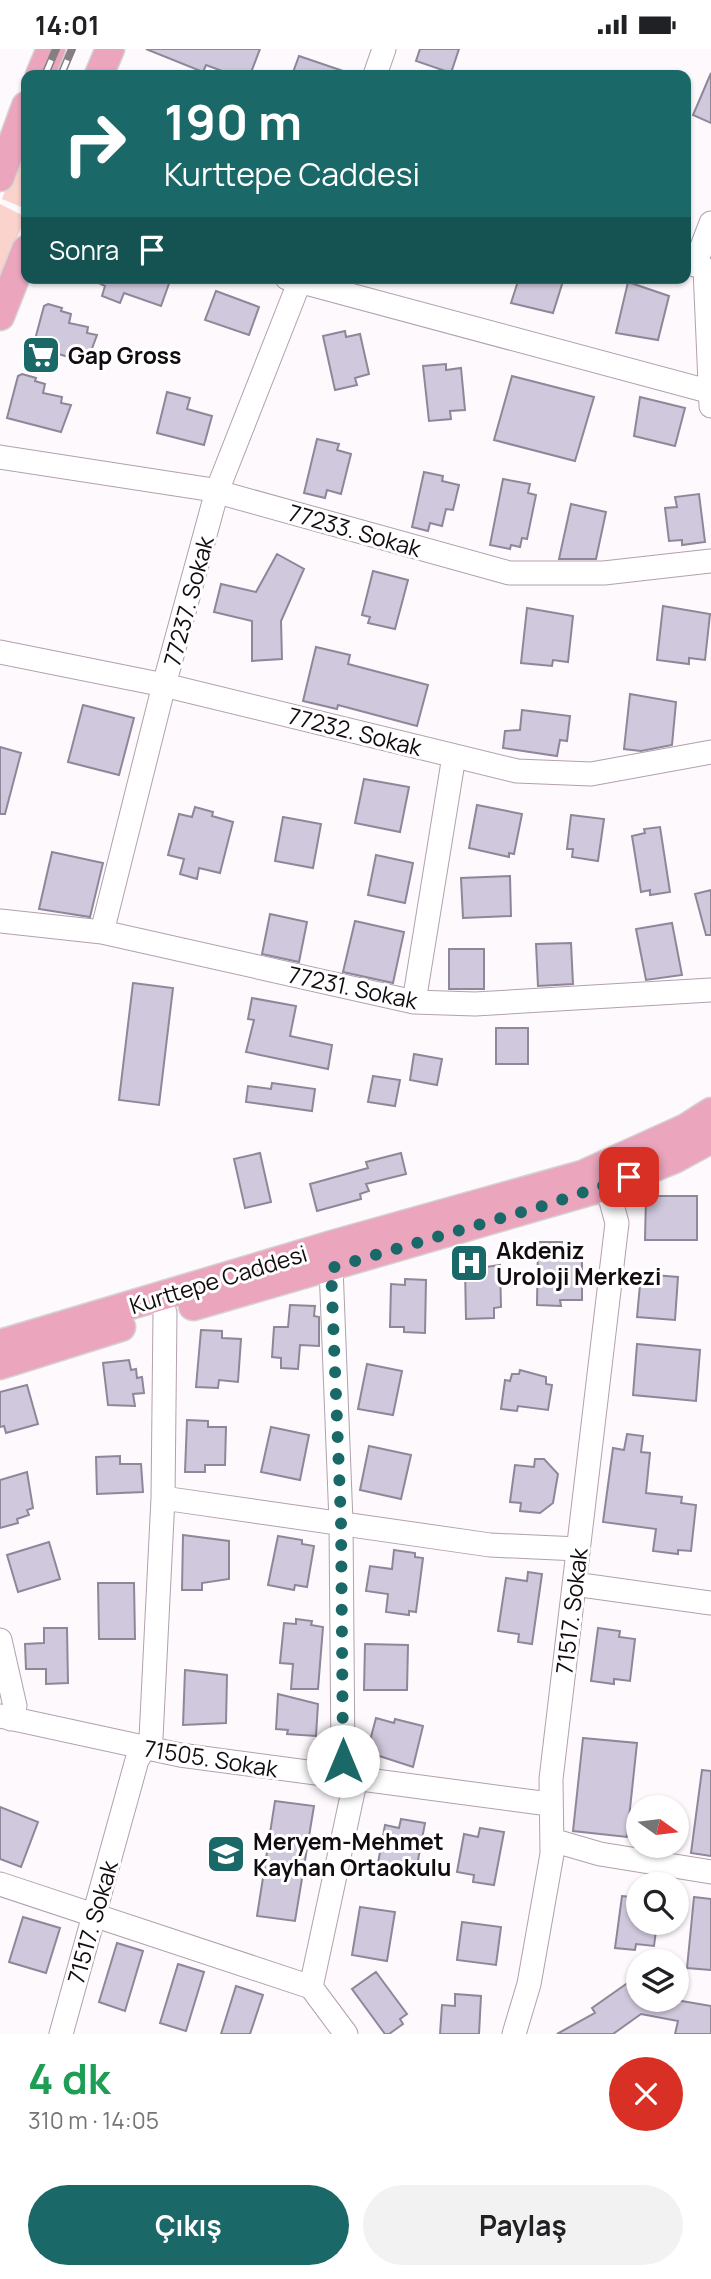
<!DOCTYPE html>
<html lang="tr">
<meta charset="utf-8">
<style>
body{margin:0;font-family:Manrope,sans-serif;background:#f2f2f2;color:#202124;height:100vh;display:flex;flex-direction:column;font-size:26px;white-space:nowrap}
*{box-sizing:border-box;margin:0}
p{font-size:23px;color:#757577}
.icon{flex:none;width:38px;height:38px;fill:none;stroke:currentColor;stroke-width:2;stroke-linecap:round;stroke-linejoin:round}
.map{position:relative;height:1985px;overflow:hidden}
.panel{display:flex;flex-direction:column;background:#fff;flex:1}
.panel>*{flex:none}
.guide{position:absolute;left:21px;top:21px;width:670px;height:214px;border-radius:14px;box-shadow:0 2px 5px #0004;background:#1b6868;color:#fff;overflow:hidden}
.needle{width:46px;rotate:104deg}
.controls{position:absolute;left:626px;top:1746px;display:grid;gap:14px}
.controls a{display:grid;place-items:center;width:63px;height:63px;border-radius:50%;background:#fff;box-shadow:0 2px 5px #0004;font-size:35px}
.pin{position:absolute;display:grid;place-items:center;width:60px;height:60px;color:#fff;margin:-30px;border-radius:14px;box-shadow:0 4px 10px #0006}
.me{position:absolute;width:77px;margin:-38px;rotate:0deg;stroke-linejoin:round;filter:drop-shadow(0 0 5px #0008)}
.turn{display:flex;align-items:center;gap:24px;height:147px;padding:0 28px;font-size:32px}
.turn .icon{width:91px;height:91px;stroke-width:2.5}
.turn b{display:block;font-size:49px;line-height:60px}
.then{display:flex;align-items:center;height:66px;padding:0 28px;background:#0003;gap:14px;font-size:26px}
.round{display:grid;place-items:center;flex:none;width:74px;height:74px;border-radius:37px;background:#f2f2f2}
.head{display:flex;align-items:center;justify-content:space-between;height:119px;padding:0 28px}
h1{font-size:42px;font-weight:700;line-height:52px;color:#1e9e55}
.cta{display:flex;gap:14px;margin-top:auto;padding:14px 28px}
.cta a{flex:1;height:80px;border-radius:42px;background:#1b6868;color:#fff;font-size:28px;font-weight:700;line-height:80px;text-align:center}
.cta a+a{background:#f2f2f2;color:#202124}
.status{display:flex;justify-content:space-between;align-items:center;height:49px;padding:0 35px;background:#fff;direction:ltr}
.status svg{height:19px;fill:currentColor}
.map>svg:first-child{display:block}
</style>
<div class="status"><b>14:01</b><svg viewBox="0 0 49 12"><path d="M0 12V9h3v3zM5 12V6h3v6zM10 12V3h3v9zM15 12V0h3v12zM26 1h20v11H26zM47 4h2v5h-2z"/></svg></div>
<div class="map">
<svg width="711" height="1985" viewBox="0 0 711 1985">
<rect width="100%" height="100%" fill="#fdf9fc"/>
<path fill="#fbd3cd" d="M 26,82 L 26,160 L 2,150 Z
M 0,155 L 26,168 L 0,227 Z"/>
<path fill="#d0c8dc" stroke="#8e8699" stroke-width="2" d="M 146,0 L 260,0 L 250,26 L 233,26 L 206,16 L 203,23 Z
M 420,0 L 459,0 L 451,24 L 416,12 Z
M 299,7 L 349,24 L 349,26 L 292,26 Z
M 711,24 L 711,74 L 693,66 Z
M 89,229 L 171,229 L 161,257 L 124,244 L 120,254 L 102,247 L 105,237 Z
M 519,229 L 564,229 L 553,264 L 511,254 Z
M 628,233 L 669,247 L 658,291 L 616,284 Z
M 216,242 L 259,258 L 249,286 L 205,271 Z
M 48,255 L 62,259 L 61,262 L 71,265 L 69,274 L 88,278 L 87,284 L 97,286 L 87,313 L 33,298 L 44,257 Z
M 345,282 L 346,288 L 360,285 L 369,325 L 355,329 L 357,336 L 335,341 L 323,287 Z
M 446,315 L 446,321 L 461,319 L 465,361 L 450,362 L 451,370 L 429,372 L 423,317 Z
M 22,325 L 36,329 L 35,332 L 45,335 L 43,344 L 62,348 L 61,354 L 71,356 L 61,383 L 7,369 L 18,327 Z
M 512,327 L 594,348 L 575,412 L 494,391 Z
M 167,343 L 190,349 L 187,360 L 212,367 L 204,396 L 157,384 Z
M 640,348 L 685,359 L 675,397 L 634,387 Z
M 317,390 L 339,395 L 337,401 L 351,405 L 341,445 L 327,441 L 325,449 L 304,444 Z
M 424,423 L 443,427 L 442,432 L 459,436 L 453,461 L 446,460 L 442,477 L 430,474 L 428,482 L 412,478 Z
M 503,430 L 530,435 L 528,444 L 536,446 L 527,490 L 522,489 L 520,498 L 511,496 L 510,500 L 490,496 Z
M 699,445 L 705,493 L 682,496 L 682,491 L 669,492 L 665,459 L 677,458 L 675,448 Z
M 571,455 L 606,463 L 596,510 L 559,510 Z
M 277,505 L 304,520 L 281,572 L 282,610 L 252,612 L 252,572 L 214,563 L 221,535 L 256,543 Z
M 373,522 L 408,531 L 395,580 L 368,574 L 370,568 L 362,566 Z
M 663,557 L 710,565 L 705,611 L 689,609 L 689,615 L 657,611 Z
M 527,559 L 573,567 L 568,613 L 553,611 L 552,617 L 521,614 Z
M 316,598 L 350,606 L 348,615 L 428,636 L 417,677 L 338,656 L 337,660 L 303,652 Z
M 630,645 L 676,653 L 672,696 L 641,702 L 624,700 Z
M 83,656 L 134,669 L 119,726 L 68,713 Z
M 522,661 L 570,667 L 567,692 L 560,691 L 557,707 L 503,699 L 505,682 L 520,681 Z
M 0,698 L 21,704 L 5,765 L 0,765 Z
M 364,730 L 409,738 L 400,783 L 355,774 Z
M 477,756 L 522,765 L 514,805 L 509,804 L 509,808 L 469,799 Z
M 195,758 L 213,763 L 212,767 L 233,773 L 220,824 L 199,819 L 197,830 L 180,825 L 184,810 L 168,806 L 179,765 L 192,768 Z
M 571,766 L 604,770 L 598,812 L 572,808 L 573,800 L 567,800 Z
M 283,768 L 321,775 L 313,819 L 275,812 Z
M 660,778 L 670,843 L 650,846 L 650,841 L 641,843 L 632,787 L 645,784 L 644,780 Z
M 52,803 L 103,814 L 90,868 L 39,860 Z
M 376,806 L 413,814 L 405,854 L 368,846 Z
M 510,827 L 511,867 L 463,869 L 461,829 Z
M 711,841 L 711,886 L 706,886 L 695,845 Z
M 270,865 L 307,873 L 299,913 L 262,905 Z
M 355,872 L 404,883 L 393,934 L 343,923 Z
M 672,874 L 682,926 L 646,931 L 636,880 Z
M 571,894 L 573,935 L 538,937 L 536,895 Z
M 449,900 L 484,900 L 484,940 L 449,940 Z
M 133,934 L 173,939 L 159,1056 L 119,1051 Z
M 252,949 L 296,957 L 290,987 L 332,996 L 328,1020 L 246,1003 L 254,971 L 248,970 Z
M 496,979 L 528,979 L 528,1015 L 496,1015 Z
M 414,1005 L 442,1010 L 437,1036 L 410,1031 Z
M 373,1027 L 400,1031 L 395,1057 L 368,1053 Z
M 272,1034 L 315,1040 L 312,1062 L 246,1053 L 248,1037 L 271,1040 Z
M 260,1104 L 271,1153 L 245,1159 L 234,1110 Z
M 401,1104 L 406,1125 L 366,1135 L 369,1142 L 360,1145 L 361,1150 L 317,1162 L 310,1135 L 368,1119 L 366,1113 Z
M 646,1147 L 697,1147 L 697,1191 L 645,1191 Z
M 538,1193 L 562,1193 L 562,1198 L 582,1198 L 582,1251 L 560,1251 L 561,1257 L 537,1256 Z
M 500,1216 L 501,1258 L 494,1259 L 494,1269 L 466,1270 L 465,1221 Z
M 641,1225 L 678,1228 L 675,1271 L 637,1268 Z
M 405,1230 L 426,1231 L 425,1284 L 404,1283 L 404,1278 L 390,1278 L 391,1235 L 405,1236 Z
M 290,1256 L 315,1257 L 314,1267 L 319,1268 L 319,1297 L 300,1296 L 298,1320 L 281,1319 L 281,1309 L 272,1308 L 274,1278 L 288,1278 Z
M 201,1281 L 222,1282 L 222,1289 L 241,1290 L 238,1333 L 219,1331 L 218,1339 L 196,1338 Z
M 637,1295 L 700,1301 L 696,1352 L 633,1346 Z
M 129,1311 L 131,1321 L 136,1320 L 137,1329 L 142,1328 L 144,1344 L 133,1345 L 135,1357 L 108,1356 L 103,1314 Z
M 367,1315 L 402,1322 L 393,1366 L 358,1360 Z
M 520,1321 L 546,1328 L 546,1335 L 552,1336 L 548,1361 L 518,1357 L 517,1362 L 501,1360 L 505,1331 L 510,1332 L 512,1325 L 519,1325 Z
M 27,1336 L 38,1375 L 6,1384 L 4,1377 L 0,1378 L 0,1343 Z
M 187,1371 L 208,1372 L 208,1378 L 226,1378 L 225,1416 L 205,1416 L 205,1423 L 185,1423 Z
M 271,1378 L 309,1386 L 300,1431 L 261,1423 Z
M 627,1385 L 643,1387 L 641,1403 L 650,1404 L 646,1444 L 682,1448 L 681,1454 L 696,1456 L 691,1502 L 678,1501 L 678,1505 L 653,1502 L 656,1480 L 603,1473 L 613,1399 L 624,1401 Z
M 369,1397 L 411,1406 L 401,1450 L 360,1441 Z
M 120,1407 L 120,1415 L 141,1415 L 143,1443 L 97,1445 L 96,1408 Z
M 535,1410 L 544,1410 L 558,1425 L 553,1454 L 540,1464 L 520,1462 L 521,1454 L 510,1453 L 515,1416 L 534,1418 Z
M 27,1423 L 33,1459 L 27,1461 L 29,1466 L 17,1470 L 18,1474 L 0,1479 L 0,1431 Z
M 183,1486 L 229,1492 L 229,1530 L 202,1534 L 202,1541 L 182,1541 Z
M 278,1487 L 302,1491 L 302,1495 L 314,1497 L 307,1538 L 295,1536 L 294,1541 L 268,1536 Z
M 49,1493 L 60,1530 L 18,1543 L 7,1506 Z
M 394,1501 L 415,1504 L 415,1508 L 423,1509 L 416,1563 L 409,1562 L 409,1566 L 386,1563 L 388,1545 L 366,1542 L 370,1517 L 392,1520 Z
M 528,1523 L 542,1525 L 532,1595 L 518,1593 L 519,1585 L 498,1582 L 506,1529 L 527,1532 Z
M 98,1534 L 134,1534 L 135,1590 L 99,1590 Z
M 296,1570 L 312,1572 L 311,1576 L 323,1578 L 318,1640 L 291,1640 L 293,1615 L 280,1614 L 284,1574 L 296,1575 Z
M 44,1579 L 67,1579 L 68,1634 L 46,1635 L 46,1620 L 26,1620 L 25,1595 L 44,1594 Z
M 598,1579 L 620,1582 L 619,1588 L 635,1590 L 630,1632 L 614,1630 L 614,1635 L 591,1632 Z
M 365,1595 L 408,1596 L 407,1641 L 364,1641 Z
M 185,1621 L 227,1626 L 226,1674 L 183,1676 Z
M 278,1645 L 318,1655 L 316,1687 L 287,1685 L 288,1681 L 276,1680 Z
M 376,1669 L 394,1674 L 395,1670 L 423,1677 L 413,1718 L 367,1703 Z
M 583,1689 L 637,1694 L 627,1788 L 573,1782 Z
M 702,1721 L 711,1722 L 711,1807 L 691,1804 Z
M 275,1752 L 314,1757 L 295,1872 L 257,1867 Z
M 0,1758 L 38,1773 L 21,1818 L 0,1810 Z
M 401,1770 L 425,1774 L 415,1827 L 394,1824 L 395,1817 L 378,1814 L 385,1776 L 399,1779 Z
M 480,1779 L 504,1783 L 494,1836 L 473,1833 L 474,1826 L 457,1823 L 464,1785 L 478,1788 Z
M 622,1847 L 639,1849 L 639,1874 L 657,1874 L 654,1897 L 636,1895 L 635,1901 L 615,1899 Z
M 694,1848 L 711,1850 L 711,1921 L 687,1919 Z
M 360,1858 L 395,1863 L 387,1912 L 352,1906 Z
M 23,1868 L 60,1879 L 46,1924 L 9,1913 Z
M 462,1873 L 501,1878 L 496,1916 L 457,1911 Z
M 117,1894 L 143,1902 L 125,1962 L 99,1953 Z
M 178,1915 L 204,1923 L 186,1982 L 160,1974 Z
M 376,1923 L 407,1965 L 400,1970 L 403,1975 L 389,1985 L 385,1985 L 352,1940 Z
M 629,1933 L 639,1934 L 639,1951 L 676,1951 L 711,1957 L 711,1985 L 675,1985 L 678,1972 L 641,1965 L 613,1985 L 557,1985 L 595,1964 L 592,1959 Z
M 236,1937 L 263,1946 L 250,1985 L 221,1985 Z
M 455,1945 L 481,1947 L 479,1985 L 440,1985 L 442,1956 L 455,1957 Z"/>
<g fill="none" stroke-linecap="round" stroke-linejoin="round">
<defs>
<path id="minor" d="M 375,26 L 384,0
M 695,216 L 711,174
M 705,220 L 711,357
M 287,229 L 711,343
M 0,408 L 207,440 L 509,524 L 604,524 L 711,512
M 0,603 L 164,636 L 517,722 L 591,725 L 711,703
M 0,872 L 102,883 L 414,953 L 475,955 L 711,941
M 102,883 L 164,636 L 217,442 L 301,229
M 414,953 L 454,707
M 163,1449 L 490,1496 L 578,1500
M 574,1535 L 711,1554
M 0,1591 L 15,1657 L 11,1670
M 0,1667 L 180,1706 L 549,1755
M 552,1791 L 600,1805 L 711,1823
M 0,1835 L 311,1938 L 346,1985
M 311,1938 L 354,1738 L 343,1712 L 341,1473 L 331,1218
M 61,1985 L 137,1711 L 151,1689 L 163,1449 L 165,1264
M 514,1985 L 529,1935 L 552,1805 L 551,1730 L 617,1174 L 607,1137"/>
<path id="major" d="M 40,26 L 51,0
M 99,26 L 110,0
M 0,128 L 26,57
M 0,267 L 26,201
M 193,1257 L 607,1137 L 674,1110 L 711,1090
M 0,1295 L 335,1195 L 582,1126 L 686,1079 L 711,1063
M 0,1316 L 121,1278"/>
</defs>
<use href="#minor" stroke="#b2a0af" stroke-width="25"/>
<use href="#major" stroke="#d4d3d4" stroke-width="31"/>
<use href="#minor" stroke="#fff" stroke-width="23"/>
<use href="#major" stroke="#eba6bd" stroke-width="28"/>
<defs>
<path id="rail" d="M 45,26 L 56,0
M 61,26 L 72,0"/>
</defs>
<use href="#rail" stroke="#857f83" stroke-width="8"/>
<use href="#rail" stroke="#fff" stroke-width="5" stroke-dasharray="16" stroke-linecap="butt"/>
</g>
<g fill="none" stroke-linecap="round" stroke-linejoin="round">
<path stroke="#1b6868" stroke-width="12" stroke-dasharray="0 21.6" d="M 343,1712 L 341,1473 L 331,1219 L 549,1155 L 629,1128"/>
</g>
<defs>
<symbol id="supermarket-square" viewBox="-11 -11 22 22"><rect x="-9" y="-9" width="18" height="18" rx="4" fill="#1b6868" stroke="#fff"/><path d="M-6-5.5h2.5l.6 2H6L4.5 2H-2.5L-4.4-4H-6ZM-1.5 3.2a1.3 1.3 0 1 0 .1 0ZM3 3.2a1.3 1.3 0 1 0 .1 0Z" fill="#fff"/></symbol>
<symbol id="hospital-square" viewBox="-11 -11 22 22"><rect x="-9" y="-9" width="18" height="18" rx="4" fill="#1b6868" stroke="#fff"/><path d="M-5-5h3v3.5h4V-5h3V5h-3V1.5h-4V5h-3Z" fill="#fff"/></symbol>
<symbol id="school-square" viewBox="-11 -11 22 22"><rect x="-9" y="-9" width="18" height="18" rx="4" fill="#1b6868" stroke="#fff"/><path d="M0-5L7-2L0 1L-7-2ZM-4 1L0 2.5L4 1V4Q0 6-4 4Z" fill="#fff"/></symbol>
</defs>
<g fill-rule="evenodd">
<use href="#supermarket-square" x="19" y="284" width="44" height="44"/>
<use href="#hospital-square" x="447" y="1192" width="44" height="44"/>
<use href="#school-square" x="204" y="1783" width="44" height="44"/>
</g>
<g text-anchor="middle" dominant-baseline="central" stroke-width="6" stroke-linejoin="round" paint-order="stroke">
<g font-size="23" font-weight="bold" fill="#120b10" stroke="#fff" text-anchor="start">
<text x="68" y="306">Gap Gross</text>
<text x="496" y="1201">Akdeniz<tspan x="496" dy="26">Uroloji Merkezi</tspan></text>
<text x="253" y="1792">Meryem-Mehmet<tspan x="253" dy="26">Kayhan Ortaokulu</tspan></text>
</g>
<g font-size="23" fill="#120b10" stroke="#fff">
<text transform="translate(355 481) rotate(16)">77233. Sokak</text>
<text transform="translate(188 552) rotate(-75)">77237. Sokak</text>
<text transform="translate(355 682) rotate(14)">77232. Sokak</text>
<text transform="translate(353 938) rotate(12)">77231. Sokak</text>
<text transform="translate(218 1230) rotate(-17)">Kurttepe Caddesi</text>
<text transform="translate(571 1562) rotate(-83)">71517. Sokak</text>
<text transform="translate(211 1709) rotate(9)">71505. Sokak</text>
<text transform="translate(92 1873) rotate(-74)">71517. Sokak</text>
</g>
</g>
</svg>
<div class="controls">
<a><svg class="needle" viewBox="-14 -14 28 28"><path d="M0-13l5 13h-10z" fill="#e53935"/><path d="M0 13l5-13h-10z" fill="#757577"/></svg></a>
<a><svg class="icon" aria-label="search" viewBox="0 0 24 24"><circle cx="10" cy="10" r="6"/><path d="M15 15l6 6"/></svg></a>
<a><svg class="icon" aria-label="layers" viewBox="0 0 24 24"><path d="M12 4l9 5-9 5-9-5zM3 14l9 5 9-5"/></svg></a>
</div>
<div class="pin" style="left:629px;top:1128px;background:#d93025"><svg class="icon" aria-label="arrive" viewBox="0 0 24 24"><path d="M6 21V4h12l-3 4 3 4H6"/></svg></div>
<svg class="me" style="left:343px;top:1712px" viewBox="-20 -20 40 40"><circle r="19" fill="#fff"/><path d="M0-13L10 11 0 6-10 11z" fill="#1b6868"/></svg>
<div class="guide">
<div class="turn"><svg class="icon" aria-label="right" viewBox="0 0 24 24"><path d="M7 20v-9h11M14 6l5 5-5 5"/></svg><div><b>190 m</b>Kurttepe Caddesi</div></div>
<div class="then">Sonra<svg class="icon" aria-label="arrive" viewBox="0 0 24 24"><path d="M6 21V4h12l-3 4 3 4H6"/></svg></div>
</div>
</div>
<section class="panel">
<div class="head"><div><h1>4 dk</h1><p>310 m · 14:05</p></div><a class="round" style="background:#d93025;color:#fff"><svg class="icon" aria-label="close" viewBox="0 0 24 24"><path d="M6 6l12 12M18 6L6 18"/></svg></a></div>
<div class="cta"><a>Çıkış</a><a>Paylaş</a></div>
</section>
